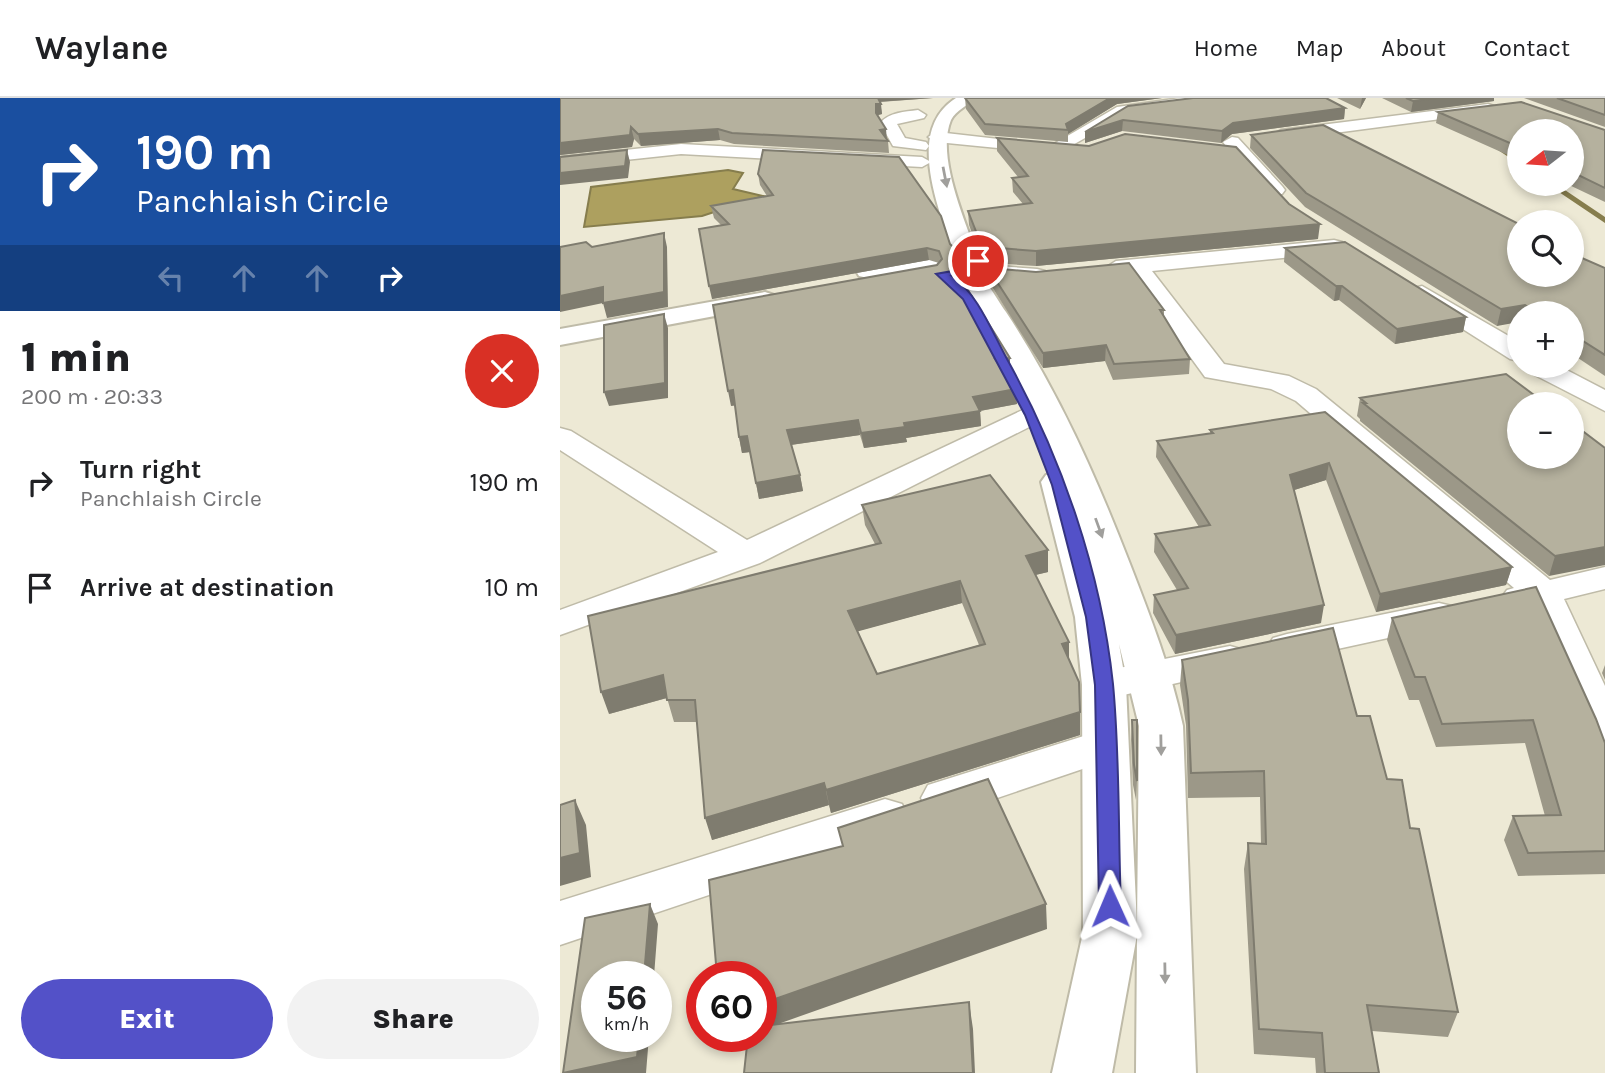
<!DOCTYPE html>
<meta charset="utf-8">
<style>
body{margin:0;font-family:Karla,sans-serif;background:#f2f2f2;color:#202124;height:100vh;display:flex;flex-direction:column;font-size:26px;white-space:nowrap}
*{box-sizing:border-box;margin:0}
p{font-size:23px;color:#757577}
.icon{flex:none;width:38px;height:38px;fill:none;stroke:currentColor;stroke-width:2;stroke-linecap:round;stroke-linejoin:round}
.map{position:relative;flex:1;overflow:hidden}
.side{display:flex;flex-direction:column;background:#fff;width:560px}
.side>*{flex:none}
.hud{background:#1a4fa0;color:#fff;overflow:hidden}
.needle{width:46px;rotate:253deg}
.tools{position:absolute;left:947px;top:21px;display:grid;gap:14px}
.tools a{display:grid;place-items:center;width:77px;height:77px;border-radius:50%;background:#fff;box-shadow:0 4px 10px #0003;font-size:35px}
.speed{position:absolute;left:21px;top:863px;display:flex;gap:14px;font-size:35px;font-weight:700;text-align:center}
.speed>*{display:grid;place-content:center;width:91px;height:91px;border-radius:50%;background:#fff;box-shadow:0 4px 10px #0003;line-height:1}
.speed small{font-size:18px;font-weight:400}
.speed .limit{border:10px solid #d22;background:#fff;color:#111}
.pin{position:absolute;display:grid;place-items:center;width:60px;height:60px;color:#fff;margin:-30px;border:4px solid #fff;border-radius:50%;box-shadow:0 2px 7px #0007}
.me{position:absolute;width:77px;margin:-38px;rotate:359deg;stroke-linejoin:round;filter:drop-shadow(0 0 5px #0008)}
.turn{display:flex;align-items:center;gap:24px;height:147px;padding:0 21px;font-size:32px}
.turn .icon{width:91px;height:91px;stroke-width:2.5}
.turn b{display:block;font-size:49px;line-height:60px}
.lanes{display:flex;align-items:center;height:66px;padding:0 21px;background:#0003;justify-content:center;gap:35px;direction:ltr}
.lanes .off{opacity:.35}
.round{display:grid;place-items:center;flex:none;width:74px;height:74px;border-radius:37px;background:#f2f2f2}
.summary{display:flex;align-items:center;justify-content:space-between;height:119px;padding:0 21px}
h1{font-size:42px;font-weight:800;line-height:52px}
.button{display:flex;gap:14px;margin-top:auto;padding:14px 21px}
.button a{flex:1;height:80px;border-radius:42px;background:#5351c8;color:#fff;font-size:28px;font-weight:800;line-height:80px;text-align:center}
.button a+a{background:#f2f2f2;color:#202124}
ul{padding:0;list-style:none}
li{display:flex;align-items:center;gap:21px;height:105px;padding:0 21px}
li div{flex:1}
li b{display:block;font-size:26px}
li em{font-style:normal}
header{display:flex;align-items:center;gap:42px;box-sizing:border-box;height:98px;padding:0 35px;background:#fff;border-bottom:2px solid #e0e0e0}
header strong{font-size:33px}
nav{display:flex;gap:38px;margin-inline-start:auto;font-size:24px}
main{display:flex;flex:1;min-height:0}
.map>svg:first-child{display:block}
</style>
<header>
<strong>Waylane</strong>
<nav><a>Home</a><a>Map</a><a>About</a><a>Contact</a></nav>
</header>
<main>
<section class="side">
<div class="hud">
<div class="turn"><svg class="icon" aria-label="right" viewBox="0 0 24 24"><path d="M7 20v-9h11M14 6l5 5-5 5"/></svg><div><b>190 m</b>Panchlaish Circle</div></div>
<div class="lanes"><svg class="icon off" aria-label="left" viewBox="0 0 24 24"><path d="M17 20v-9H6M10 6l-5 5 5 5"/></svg><svg class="icon off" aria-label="ahead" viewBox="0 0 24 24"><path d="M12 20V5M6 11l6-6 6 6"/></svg><svg class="icon off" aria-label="ahead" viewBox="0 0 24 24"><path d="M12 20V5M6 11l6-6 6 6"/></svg><svg class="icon" aria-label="right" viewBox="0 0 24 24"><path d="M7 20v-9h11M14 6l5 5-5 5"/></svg></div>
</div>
<div class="summary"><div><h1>1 min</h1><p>200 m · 20:33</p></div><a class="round" style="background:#d93025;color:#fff"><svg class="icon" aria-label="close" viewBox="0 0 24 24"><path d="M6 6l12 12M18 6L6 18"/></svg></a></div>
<ul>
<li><svg class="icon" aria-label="right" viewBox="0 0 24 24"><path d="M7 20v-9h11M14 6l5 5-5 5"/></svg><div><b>Turn right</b><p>Panchlaish Circle</p></div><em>190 m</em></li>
<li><svg class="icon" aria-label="arrive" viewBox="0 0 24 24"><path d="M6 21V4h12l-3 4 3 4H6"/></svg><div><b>Arrive at destination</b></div><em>10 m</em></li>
</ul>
<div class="button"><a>Exit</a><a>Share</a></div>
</section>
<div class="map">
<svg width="1045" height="975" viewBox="0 0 1045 975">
<rect width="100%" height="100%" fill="#ede9d5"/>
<path fill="#ada05f" stroke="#867d4d" stroke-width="2" d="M 168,72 L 183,75 L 173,91 L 203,98 L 142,118 L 24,129 L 31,89 Z"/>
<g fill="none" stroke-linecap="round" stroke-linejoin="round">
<path fill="#867d4d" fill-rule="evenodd" d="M 937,47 L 959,61 L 959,66 L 935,50 Z
M 987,86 L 996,86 L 1045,119 L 1045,125 Z"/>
<defs>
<path id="minor" d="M 621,0 L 666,0 L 658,5 L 567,16 L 497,56 L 377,44 L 368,39 L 377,34 L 492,47 L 557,9 Z
M 928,6 L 934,8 L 934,14 L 721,42 L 712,37 L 721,32 Z
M 358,12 L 366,17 L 364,20 L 337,26 L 345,40 L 366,44 L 369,48 L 366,52 L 333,48 L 320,25 C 330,14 344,14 358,12 Z
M 672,39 L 678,40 L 722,88 L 725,92 L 722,96 L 708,96 L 666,48 L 663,44 Z
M 121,46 L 362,59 L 371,64 L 362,69 L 121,56 L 0,69 L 0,59 Z
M 774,142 L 782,144 L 785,149 L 782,154 L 592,173 L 664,266 L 729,278 L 756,291 L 990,482 L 1045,469 L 1045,491 L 1004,501 L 1045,588 L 1045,650 L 1030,645 L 1023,634 L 970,509 L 960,512 L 947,508 L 941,500 L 947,492 L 954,490 L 736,303 L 711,291 L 645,279 L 570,176 L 556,177 L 545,170 L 556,163 Z
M 412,166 L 477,171 L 485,173 L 489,178 L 485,183 L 477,185 L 404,178 L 400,173 L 404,168 Z
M 862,188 L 959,244 L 959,263 L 950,261 L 854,200 L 850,195 L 854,190 Z
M 965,268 L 999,268 L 1045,292 L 1045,313 L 969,274 Z
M 471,308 L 481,311 L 486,317 L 481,323 L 200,465 L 0,537 L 0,512 L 158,454 L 0,352 L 0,330 L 11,333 L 187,442 Z
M 879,505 L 892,508 L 898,517 L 892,526 L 727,562 L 713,558 L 707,549 L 713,540 L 727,536 Z
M 670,548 L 684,552 L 690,561 L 684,570 L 559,598 L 545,594 L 539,584 L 545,574 L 559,570 Z
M 546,631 L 561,636 L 568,647 L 561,658 L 384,718 L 368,713 L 361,700 L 368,687 Z
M 325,701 L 342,706 L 348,719 L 342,732 L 0,847 L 0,803 Z"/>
<path id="primary" d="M 396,0 L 415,0 C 408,8 396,12 391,22 C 376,58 405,122 417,157 L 413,162 L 397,162 L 393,157 C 380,111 344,33 396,0 Z
M 367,156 L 375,158 L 379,163 L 375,168 L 308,180 L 299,178 L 296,173 L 299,168 L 308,166 Z
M 405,168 C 422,172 436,200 446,214 C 498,293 536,378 570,466 C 591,520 611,572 623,628 L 636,975 L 576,975 L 577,837 L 552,975 L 492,975 L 523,835 L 522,587 L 515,519 L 481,384 L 486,377 L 500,374 L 457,280 L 393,175 L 396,170 ZM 559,546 L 579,628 L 577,828 L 566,587 Z
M 205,194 L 214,197 L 218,202 L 214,207 L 0,247 L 0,231 Z"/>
</defs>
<use href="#minor" stroke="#bfbba8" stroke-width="3"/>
<use href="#primary" stroke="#bfbba8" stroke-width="4"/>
<use href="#minor" fill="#fff" fill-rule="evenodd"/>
<use href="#primary" fill="#fff" fill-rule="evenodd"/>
</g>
<path fill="#9c9888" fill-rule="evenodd" d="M 0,0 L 373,0 L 320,4 L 322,16 L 318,17 L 328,43 L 329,55 L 174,46 L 160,42 L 81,48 L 74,41 L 72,49 L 0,57 Z
M 405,0 L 602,0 L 557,6 L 508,36 L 508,44 L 425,37 L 406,11 Z
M 633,0 L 785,10 L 784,21 L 672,36 L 661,45 L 562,33 L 525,45 L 525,34 Z
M 777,0 L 806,0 L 800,11 Z
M 822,0 L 934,0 L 934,3 L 851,14 Z
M 964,0 L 1045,0 L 1045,29 Z
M 878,14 L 1045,32 L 1045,104 L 1007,86 L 1012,86 L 1012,33 L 959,33 L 959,62 L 876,25 Z
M 691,37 L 1015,157 L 1045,170 L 1045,278 L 1012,256 L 1012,215 L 959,215 L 937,228 L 745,109 L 690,50 Z
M 437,40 L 758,141 L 476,168 L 415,164 L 414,148 L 416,146 L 409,127 L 408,113 L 463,106 L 453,94 L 452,80 L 458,79 L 437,53 Z
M 198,76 L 390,146 L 396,152 L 406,152 L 407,165 L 393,169 L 450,274 L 444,275 L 457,306 L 420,313 L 421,328 L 346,340 L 347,344 L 304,350 L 300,337 L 231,347 L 240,377 L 243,393 L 199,401 L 190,354 L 182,355 L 179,339 L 175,307 L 171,308 L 379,165 L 369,162 L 152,201 L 161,127 L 154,120 L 151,108 L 207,98 L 200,87 Z
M 725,150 L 906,219 L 903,234 L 835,246 L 779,202 L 774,203 L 724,164 Z
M 428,170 L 604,212 L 604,219 L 630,261 L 629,276 L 553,282 L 545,263 L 483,270 L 429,184 Z
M 800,300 L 1045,350 L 989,478 L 800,323 L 800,321 L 797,318 Z
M 765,314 L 952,469 L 946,487 L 816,514 L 766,382 L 734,392 L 761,525 L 615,556 L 593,515 L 594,497 L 617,492 L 594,454 L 595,436 L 639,429 L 596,359 L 597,343 L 650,336 L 650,332 Z
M 302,407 L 488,452 L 488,474 L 475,477 L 509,561 L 520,637 L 271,715 L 269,707 L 152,742 L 137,624 L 114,624 L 107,600 L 49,616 L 315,446 L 305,427 ZM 402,505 L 419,547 L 317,576 L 297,533 Z
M 832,520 L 1045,645 L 1045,776 L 958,778 L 944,742 L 953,718 L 985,718 L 965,645 L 876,649 L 859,602 L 849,602 L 827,542 Z
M 622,562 L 797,618 L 850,730 L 898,914 L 888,939 L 812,933 L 819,975 L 756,975 L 755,960 L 694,956 L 684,771 L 688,745 L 701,746 L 700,699 L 628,700 L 626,627 L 620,587 Z
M 1045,567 L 1045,582 L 1042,575 Z
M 572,622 L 577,683 L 576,702 L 573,687 L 571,642 Z"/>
<path fill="#7f7c6f" d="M 316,0 L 373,0 L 316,4 Z
M 550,0 L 602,0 L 557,6 L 508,36 L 508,32 L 506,26 Z
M 802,0 L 806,0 L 800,11 Z
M 876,0 L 934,0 L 934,3 L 851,14 L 853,3 Z
M 316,6 L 321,6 L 322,16 L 318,17 L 316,15 Z
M 785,10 L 784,21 L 672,36 L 661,45 L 662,33 L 673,25 Z
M 563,22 L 562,33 L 525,45 L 525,34 Z
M 71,29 L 74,41 L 72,49 L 0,57 L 0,45 Z
M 158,31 L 160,42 L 81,48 L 78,36 Z
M 326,31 L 327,43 L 320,32 Z
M 67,52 L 70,64 L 68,80 L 0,87 L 0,75 Z
M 760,126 L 758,141 L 476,168 L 476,153 Z
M 104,135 L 107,149 L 108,209 L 47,220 L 43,205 L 0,214 L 0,198 Z
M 367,150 L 369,162 L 152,201 L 149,188 Z
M 406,152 L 407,165 L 394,169 L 391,176 L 390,163 L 393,156 Z
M 776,188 L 782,188 L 779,202 L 774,203 Z
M 965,207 L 963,215 L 959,215 L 959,224 L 937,228 L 941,211 Z
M 104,216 L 108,230 L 108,300 L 49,308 L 44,294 Z
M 906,219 L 903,234 L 835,246 L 837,231 Z
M 546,247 L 545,263 L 483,270 L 483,255 Z
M 450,260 L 450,274 L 436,276 L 435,261 Z
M 456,291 L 457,306 L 414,314 L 413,299 Z
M 173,292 L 177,307 L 171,308 L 168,293 Z
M 420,313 L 421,328 L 346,340 L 347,344 L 304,350 L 301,335 L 344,325 Z
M 298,322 L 300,337 L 230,347 L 227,332 Z
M 187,338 L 190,354 L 182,355 L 179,339 Z
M 769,365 L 766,382 L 728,394 L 730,377 Z
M 240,377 L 243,393 L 199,401 L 196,385 Z
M 1045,449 L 1045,467 L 989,478 L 995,458 Z
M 488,452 L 488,474 L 467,479 L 466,458 Z
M 952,469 L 946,487 L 816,514 L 820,496 Z
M 400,483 L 402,505 L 292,535 L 288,513 Z
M 764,507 L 761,525 L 615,556 L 616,537 Z
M 509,544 L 509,566 L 502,546 Z
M 103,577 L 110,599 L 49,616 L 41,594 Z
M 520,614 L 520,637 L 271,715 L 266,692 Z
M 264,685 L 269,707 L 152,742 L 145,720 Z
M 15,702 L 26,727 L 31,779 L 0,788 L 0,760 Z
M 90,806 L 98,826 L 94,878 L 84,878 Z
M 486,806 L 487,831 L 201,932 L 201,906 Z
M 409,904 L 413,931 L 415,975 L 413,975 Z
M 79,938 L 89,938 L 86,975 L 4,975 Z"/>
<path fill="#b5b19e" stroke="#7f7c6f" stroke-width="2" fill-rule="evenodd" d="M 0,0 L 318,0 L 321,6 L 316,6 L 316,15 L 326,31 L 320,32 L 328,43 L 172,35 L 158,31 L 78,36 L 71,29 L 70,37 L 0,45 Z
M 405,0 L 550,0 L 506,26 L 508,32 L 425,26 Z
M 633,0 L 766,0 L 785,10 L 673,25 L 662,33 L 563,22 L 525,34 L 568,8 Z
M 846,0 L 876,0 L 853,3 Z
M 997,0 L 1045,0 L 1045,17 Z
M 961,4 L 1045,32 L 1045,90 L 1012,74 L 1012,33 L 959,33 L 959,49 L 878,14 Z
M 763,27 L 959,126 L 959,177 L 1012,177 L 1012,147 L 1014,148 L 1015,157 L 1045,170 L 1045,257 L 1012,236 L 1012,215 L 978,215 L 965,207 L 941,211 L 746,95 L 691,37 Z
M 565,36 L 676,49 L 729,106 L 760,126 L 476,153 L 414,148 L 419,141 L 408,113 L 472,105 L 452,80 L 468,78 L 437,40 L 529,48 Z
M 67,52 L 65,68 L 0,75 L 0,59 Z
M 203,52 L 339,59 L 381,118 L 390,146 L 396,152 L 406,152 L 393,156 L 390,163 L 450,260 L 435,261 L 456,291 L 413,299 L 420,313 L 344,325 L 345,329 L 301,335 L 298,322 L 227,332 L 240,377 L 196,385 L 187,338 L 179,339 L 173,292 L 168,293 L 153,207 L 377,167 L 382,161 L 379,153 L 367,150 L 149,188 L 139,131 L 169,126 L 151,108 L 213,97 L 198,76 Z
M 104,135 L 104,194 L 43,205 L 43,189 L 0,198 L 0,149 L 26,144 L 32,149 Z
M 785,144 L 906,219 L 837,231 L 782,188 L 776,188 L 725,150 Z
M 569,165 L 604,212 L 600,212 L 630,261 L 554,266 L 546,247 L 483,255 L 428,170 L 476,174 Z
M 104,216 L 105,285 L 44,294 L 44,227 Z
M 946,276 L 986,306 L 959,306 L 959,359 L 1012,359 L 1012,325 L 1045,350 L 1045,449 L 995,458 L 803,305 L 806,305 L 800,300 Z
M 765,314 L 952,469 L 820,496 L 769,365 L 730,377 L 764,507 L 616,537 L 594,497 L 628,490 L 595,436 L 650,427 L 597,343 L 653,335 L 650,332 Z
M 430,377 L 488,452 L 466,458 L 509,544 L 502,546 L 519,584 L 520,614 L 266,692 L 264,685 L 145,720 L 135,602 L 107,602 L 103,577 L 41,594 L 28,518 L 321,445 L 302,407 ZM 400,483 L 425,546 L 317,576 L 288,513 Z
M 976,489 L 1036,621 L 1045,645 L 1045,753 L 968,755 L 953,718 L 1001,717 L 973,622 L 882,626 L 865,579 L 855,579 L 832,520 Z
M 773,530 L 797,618 L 810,618 L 827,681 L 842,682 L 850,730 L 859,731 L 898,914 L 807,907 L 819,975 L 765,975 L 762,935 L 699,931 L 688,745 L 706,746 L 704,673 L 631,675 L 628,602 L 622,562 Z
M 572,622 L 577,622 L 577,683 L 574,667 Z
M 428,681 L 486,806 L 201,906 L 201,878 L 157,878 L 149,782 L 283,748 L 278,730 Z
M 15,702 L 20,755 L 0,760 L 0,707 Z
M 90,806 L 84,878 L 37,878 L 37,938 L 79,938 L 77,959 L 3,975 L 25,820 Z
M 409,904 L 413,975 L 184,975 L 188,938 L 201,938 L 201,928 Z"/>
<defs><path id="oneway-solid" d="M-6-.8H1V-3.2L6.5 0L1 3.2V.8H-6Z" transform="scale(1.75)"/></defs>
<g fill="#a09f9c">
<use href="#oneway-solid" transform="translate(385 79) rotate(79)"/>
<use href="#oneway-solid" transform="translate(539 430) rotate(70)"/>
<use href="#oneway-solid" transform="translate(601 647) rotate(89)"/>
<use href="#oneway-solid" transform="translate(605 875) rotate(89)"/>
</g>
<path fill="#5351c8" stroke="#363582" stroke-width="2" d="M 415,161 L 423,163 L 416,175 L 392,178 C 418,196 432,234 447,261 C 502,360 541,473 553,586 C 560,659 558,734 561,808 L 558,815 L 550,817 L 542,815 L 539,808 L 535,587 L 526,519 L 492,387 L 465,317 L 403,201 L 376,176 L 409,170 Z"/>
</svg>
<div class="tools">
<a><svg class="needle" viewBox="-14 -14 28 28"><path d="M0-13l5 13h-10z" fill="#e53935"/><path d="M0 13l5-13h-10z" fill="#757577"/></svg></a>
<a><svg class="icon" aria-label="search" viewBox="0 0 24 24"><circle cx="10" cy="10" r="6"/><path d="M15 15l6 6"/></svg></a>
<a>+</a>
<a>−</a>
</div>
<div class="speed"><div>56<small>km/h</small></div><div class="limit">60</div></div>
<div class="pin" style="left:418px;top:163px;background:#d93025"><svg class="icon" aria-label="arrive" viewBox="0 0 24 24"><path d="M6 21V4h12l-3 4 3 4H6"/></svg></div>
<svg class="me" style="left:550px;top:808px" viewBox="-20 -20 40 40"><path d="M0-17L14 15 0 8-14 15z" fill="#5351c8" stroke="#fff" stroke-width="4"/></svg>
</div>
</main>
